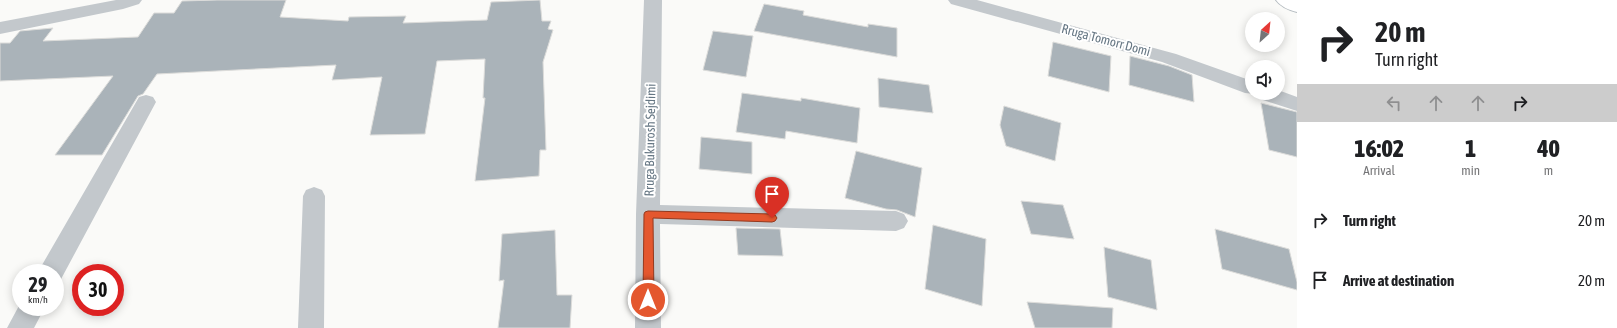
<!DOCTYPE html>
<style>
body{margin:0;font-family:"Asap Condensed",sans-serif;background:#f2f2f2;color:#202124;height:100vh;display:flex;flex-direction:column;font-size:15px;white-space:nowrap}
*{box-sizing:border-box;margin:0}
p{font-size:13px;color:#757577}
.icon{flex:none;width:22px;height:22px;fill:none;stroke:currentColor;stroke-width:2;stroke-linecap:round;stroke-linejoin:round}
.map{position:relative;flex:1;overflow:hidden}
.panel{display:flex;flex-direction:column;background:#fff;width:320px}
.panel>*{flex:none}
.banner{background:#fff;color:#202124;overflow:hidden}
.needle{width:26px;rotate:27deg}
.tools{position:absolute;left:1245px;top:12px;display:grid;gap:8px}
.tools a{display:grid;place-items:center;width:40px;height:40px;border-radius:50%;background:#fff;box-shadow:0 2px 10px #0003;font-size:20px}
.speed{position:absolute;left:12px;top:264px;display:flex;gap:8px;font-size:20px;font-weight:700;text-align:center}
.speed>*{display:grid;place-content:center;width:52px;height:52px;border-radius:50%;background:#fff;box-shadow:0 2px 10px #0003;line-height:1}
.speed small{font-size:10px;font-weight:400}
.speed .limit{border:6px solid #d22;background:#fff;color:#111}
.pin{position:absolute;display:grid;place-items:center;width:34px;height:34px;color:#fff;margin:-41px -17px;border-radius:50% 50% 50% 0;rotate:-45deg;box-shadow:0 0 4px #0007}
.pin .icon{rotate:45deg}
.me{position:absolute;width:44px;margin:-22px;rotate:0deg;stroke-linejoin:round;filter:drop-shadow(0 0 3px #0008)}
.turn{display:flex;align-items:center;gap:14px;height:84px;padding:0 12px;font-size:18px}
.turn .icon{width:52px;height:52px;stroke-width:2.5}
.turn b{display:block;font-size:28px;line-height:34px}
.lanes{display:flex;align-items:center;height:38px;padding:0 12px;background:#0003;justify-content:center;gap:20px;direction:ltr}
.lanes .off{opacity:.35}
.eta{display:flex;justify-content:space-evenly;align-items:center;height:68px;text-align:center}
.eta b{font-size:24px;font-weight:800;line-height:28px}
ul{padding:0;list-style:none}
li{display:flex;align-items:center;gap:12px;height:60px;padding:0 12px}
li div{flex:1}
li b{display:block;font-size:15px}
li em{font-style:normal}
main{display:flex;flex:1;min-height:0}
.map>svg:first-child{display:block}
</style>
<main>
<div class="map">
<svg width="1297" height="328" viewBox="0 0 1297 328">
<rect width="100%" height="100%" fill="#fafaf8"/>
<path fill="#aab3b9" stroke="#dcdcda" d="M 217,0 L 286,0 L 280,17 L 348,21 L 349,17 L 406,16 L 403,23 L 487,20 L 491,2 L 540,0 L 542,21 L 551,21 L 548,29 L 553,30 L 543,62 L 546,150 L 540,150 L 539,176 L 475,181 L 485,98 L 483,98 L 485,59 L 437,61 L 425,134 L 370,135 L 382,77 L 332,80 L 336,65 L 157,74 L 143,94 L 138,96 L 102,155 L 55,155 L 113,76 L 0,81 L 0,43 L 10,43 L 20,31 L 53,28 L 43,41 L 138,37 L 154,13 L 174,13 L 182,1 Z
M 764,4 L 804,11 L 803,15 L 868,27 L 868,24 L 897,28 L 897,57 L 754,31 Z
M 713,31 L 753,36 L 746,77 L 703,70 Z
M 1053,42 L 1111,56 L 1109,92 L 1048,76 Z
M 1130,56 L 1169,66 L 1192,75 L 1194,102 L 1129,85 Z
M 878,78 L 929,85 L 933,113 L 879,107 Z
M 742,93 L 801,101 L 801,98 L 860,108 L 857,143 L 786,131 L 785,139 L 736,132 Z
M 1261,103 L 1297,112 L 1297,157 L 1269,150 Z
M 1004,106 L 1061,123 L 1055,161 L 1006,146 L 1000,125 Z
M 701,137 L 752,142 L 752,174 L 699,169 Z
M 856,151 L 922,168 L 915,217 L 897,210 L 886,209 L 845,198 Z
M 1021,201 L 1063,205 L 1074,239 L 1031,234 Z
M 933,225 L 986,239 L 982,306 L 925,289 Z
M 736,228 L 780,229 L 783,256 L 738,255 Z
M 1215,229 L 1289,249 L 1297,282 L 1297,290 L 1222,269 Z
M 555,230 L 557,295 L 572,295 L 570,328 L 498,328 L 504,280 L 499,281 L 502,234 Z
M 1104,247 L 1151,260 L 1157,310 L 1108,297 Z
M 1027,302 L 1113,308 L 1112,328 L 1035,328 Z"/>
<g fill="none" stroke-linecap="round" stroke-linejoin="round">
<defs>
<path id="secondary" d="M 1276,0 L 1297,0 L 1297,12 C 1289,10 1281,7 1276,0 Z"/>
</defs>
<use href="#secondary" stroke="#b3babf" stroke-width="2"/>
<path fill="#c3c8cc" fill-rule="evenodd" d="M 116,0 L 142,0 L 139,4 L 123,9 L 0,34 L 0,22 Z
M 644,0 L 662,0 L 660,205 L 896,211 L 904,214 L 908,221 L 904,228 L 896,231 L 660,224 L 661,328 L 635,328 L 636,214 Z
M 948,0 L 977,0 L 1176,54 L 1252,81 L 1252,93 L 1278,93 L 1278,90 L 1297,97 L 1297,111 L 1257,98 L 1255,94 L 1245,93 L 1162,62 L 951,4 Z
M 146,95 L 153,97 L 156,102 L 60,281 L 55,282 L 55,273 L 39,273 L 42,265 L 139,97 Z
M 314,187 L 322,190 L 325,196 L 324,328 L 298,328 L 303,196 L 306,190 Z
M 21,302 L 21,307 L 45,307 L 34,328 L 7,328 Z"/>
<use href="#secondary" fill="#fff" fill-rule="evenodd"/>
</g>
<path fill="#e4572e" stroke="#94391e" d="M 648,211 L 772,214 L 775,215 L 777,218 L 775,221 L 772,222 L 653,218 L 654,300 L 652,303 L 648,304 L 644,303 L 643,300 L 644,214 L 645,212 Z"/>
<g text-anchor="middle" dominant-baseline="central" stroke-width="4" stroke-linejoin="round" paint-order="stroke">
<g font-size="13" fill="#657683" stroke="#fff">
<text transform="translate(1106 40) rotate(15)">Rruga Tomorr Domi</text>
<text transform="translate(650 140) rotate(-89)">Rruga Bukurosh Sejdimi</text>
</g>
</g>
</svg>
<div class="tools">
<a><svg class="needle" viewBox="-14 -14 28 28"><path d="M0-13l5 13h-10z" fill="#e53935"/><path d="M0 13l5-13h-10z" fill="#757577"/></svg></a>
<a><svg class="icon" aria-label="sound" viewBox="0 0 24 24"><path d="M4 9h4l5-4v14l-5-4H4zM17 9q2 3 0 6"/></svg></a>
</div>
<div class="speed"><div>29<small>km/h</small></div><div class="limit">30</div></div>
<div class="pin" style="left:772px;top:218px;background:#d93025"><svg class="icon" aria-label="arrive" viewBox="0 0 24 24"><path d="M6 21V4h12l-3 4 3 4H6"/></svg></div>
<svg class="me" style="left:648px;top:300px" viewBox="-20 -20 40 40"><circle r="17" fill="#e4572e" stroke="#fff" stroke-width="3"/><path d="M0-11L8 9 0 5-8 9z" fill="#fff"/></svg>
</div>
<section class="panel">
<div class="banner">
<div class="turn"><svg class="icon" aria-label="right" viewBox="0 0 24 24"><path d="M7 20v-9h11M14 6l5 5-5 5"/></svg><div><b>20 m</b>Turn right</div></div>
<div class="lanes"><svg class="icon off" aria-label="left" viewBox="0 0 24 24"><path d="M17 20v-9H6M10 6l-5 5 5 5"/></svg><svg class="icon off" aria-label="ahead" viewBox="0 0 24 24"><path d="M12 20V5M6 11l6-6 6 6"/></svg><svg class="icon off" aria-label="ahead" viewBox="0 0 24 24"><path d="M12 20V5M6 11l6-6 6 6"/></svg><svg class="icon" aria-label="right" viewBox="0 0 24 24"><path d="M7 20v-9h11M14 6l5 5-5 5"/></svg></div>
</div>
<div class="eta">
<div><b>16:02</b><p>Arrival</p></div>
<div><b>1</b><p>min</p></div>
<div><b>40</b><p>m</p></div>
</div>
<ul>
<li><svg class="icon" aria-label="right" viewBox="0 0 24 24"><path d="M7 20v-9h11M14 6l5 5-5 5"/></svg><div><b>Turn right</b></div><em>20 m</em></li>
<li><svg class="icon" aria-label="arrive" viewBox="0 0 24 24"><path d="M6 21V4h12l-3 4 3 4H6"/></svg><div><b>Arrive at destination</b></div><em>20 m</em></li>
</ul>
</section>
</main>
